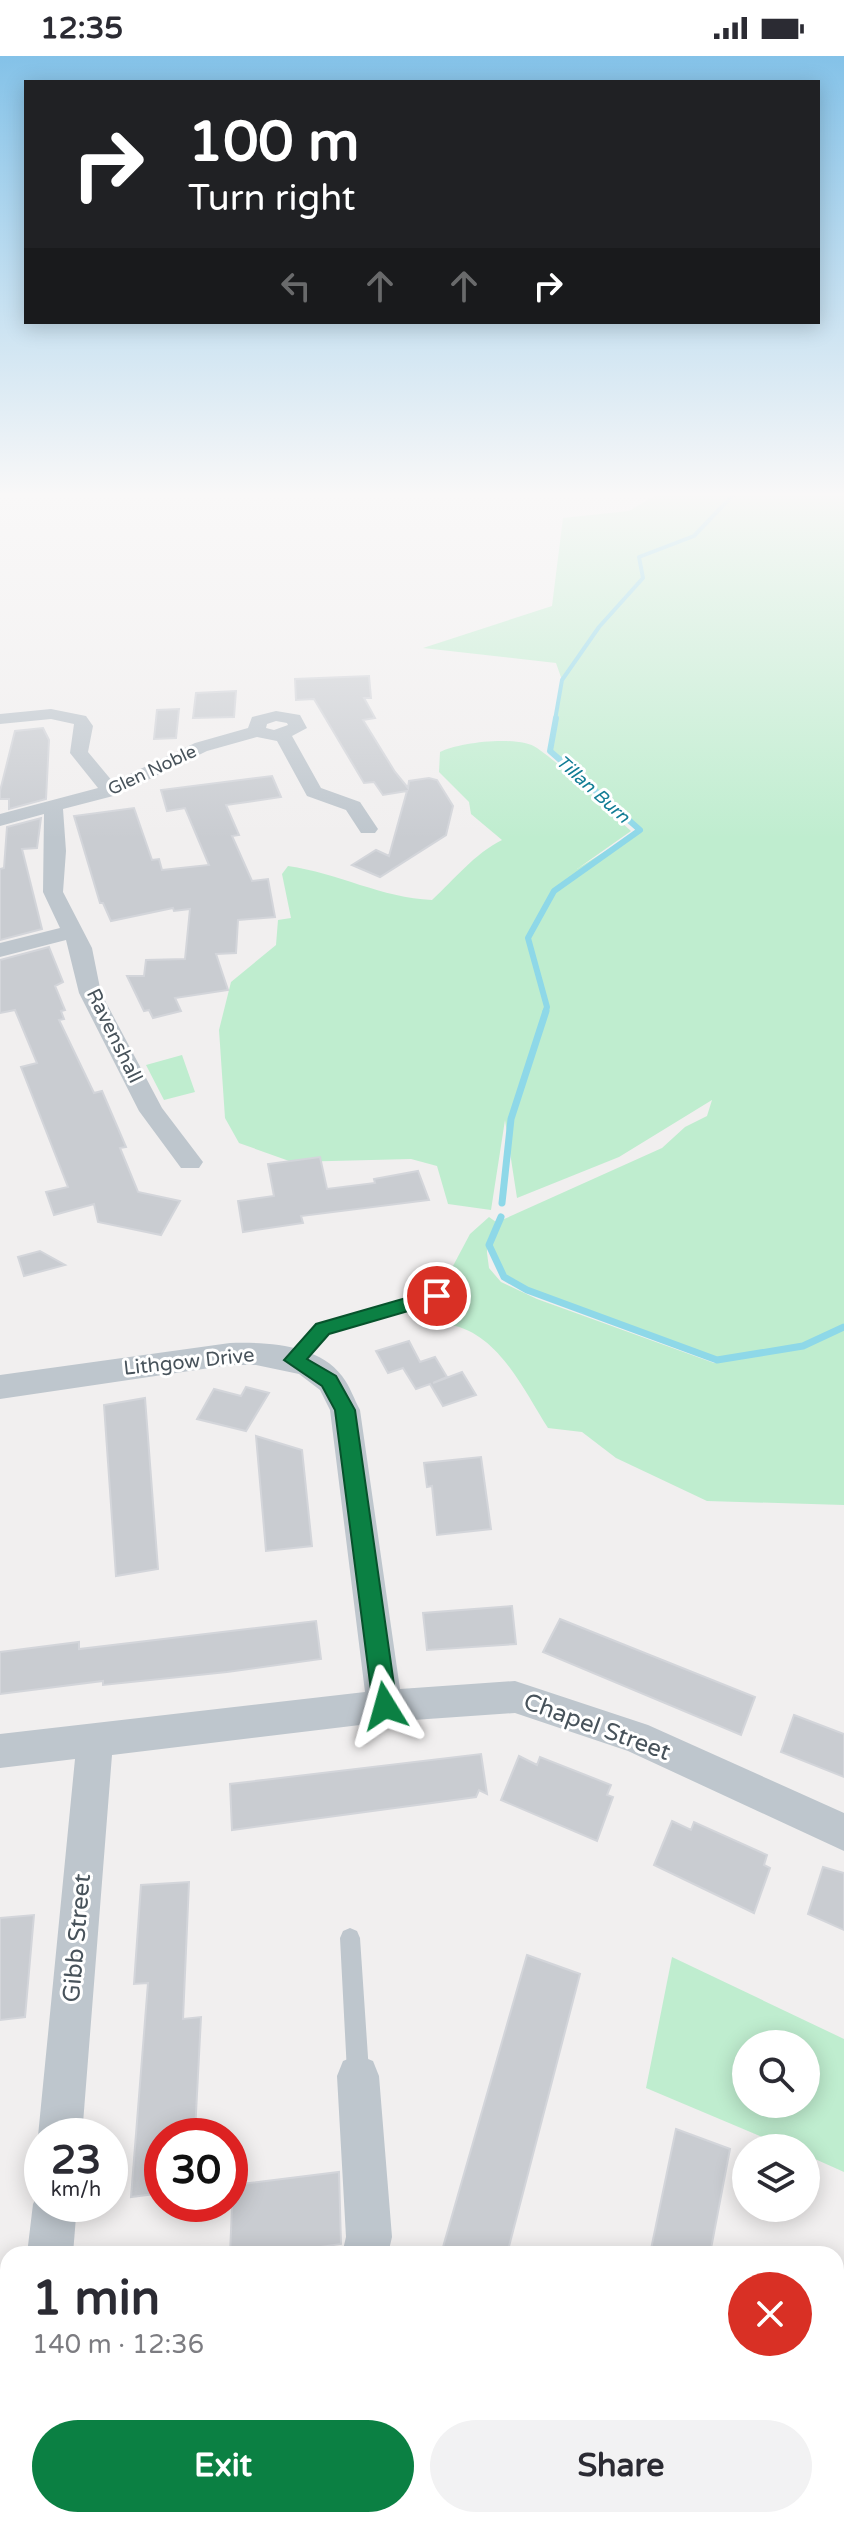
<!DOCTYPE html>
<meta charset="utf-8">
<style>
body{margin:0;font-family:"Varela Round",sans-serif;background:#f2f2f3;color:#2b2b33;height:100vh;display:flex;flex-direction:column;font-size:30px;white-space:nowrap}
*{box-sizing:border-box;margin:0}
p{font-size:26px;color:#7c7c81}
.icon{flex:none;width:44px;height:44px;fill:none;stroke:currentColor;stroke-width:2;stroke-linecap:round;stroke-linejoin:round}
.map{position:relative;flex:1;overflow:hidden}
.sheet{position:absolute;left:0px;top:2190px;width:844px;height:282px;display:flex;flex-direction:column;background:#fff;border-radius:24px 24px 0 0;box-shadow:0 4px 20px #0003}
.sheet>*{flex:none}
.top-card{position:absolute;left:24px;top:24px;width:796px;height:244px;border-radius:0px;box-shadow:0 4px 20px #0003;background:#202124;color:#fff;overflow:hidden}
.fabs{position:absolute;left:732px;top:1974px;display:grid;gap:16px}
.fabs a{display:grid;place-items:center;width:88px;height:88px;border-radius:50%;background:#fff;box-shadow:0 4px 20px #0003;font-size:40px}
.speed{position:absolute;left:24px;top:2062px;display:flex;gap:16px;font-size:40px;font-weight:700;text-align:center}
.speed>*{display:grid;place-content:center;width:104px;height:104px;border-radius:50%;background:#fff;box-shadow:0 4px 20px #0003;line-height:1}
.speed small{font-size:20px;font-weight:400}
.speed .limit{border:12px solid #d22;background:#fff;color:#111}
.pin{position:absolute;display:grid;place-items:center;width:68px;height:68px;color:#fff;margin:-34px;border:4px solid #fff;border-radius:50%;box-shadow:0 2px 8px #0007}
.me{position:absolute;width:88px;margin:-44px;rotate:352deg;stroke-linejoin:round;filter:drop-shadow(0 0 6px #0008)}
.turn{display:flex;align-items:center;gap:28px;height:168px;padding:0 32px;font-size:36px}
.turn .icon{width:104px;height:104px;stroke-width:2.5}
.turn b{display:block;font-size:56px;line-height:68px}
.lanes{display:flex;align-items:center;height:76px;padding:0 32px;background:#0003;justify-content:center;gap:40px;direction:ltr}
.lanes .off{opacity:.35}
.round{display:grid;place-items:center;flex:none;width:84px;height:84px;border-radius:42px;background:#f2f2f3}
.overview{display:flex;align-items:center;justify-content:space-between;height:136px;padding:0 32px}
h1{font-size:48px;font-weight:700;line-height:60px}
.action{display:flex;gap:16px;margin-top:auto;padding:16px 32px}
.action a{flex:1;height:92px;border-radius:48px;background:#0b8043;color:#fff;font-size:32px;font-weight:700;line-height:92px;text-align:center}
.action a+a{background:#f2f2f3;color:#2b2b33}
.status{display:flex;justify-content:space-between;align-items:center;height:56px;padding:0 40px;background:#fff;direction:ltr}
.status svg{height:22px;fill:currentColor}
.map>svg:first-child{display:block}
</style>
<div class="status"><b>12:35</b><svg viewBox="0 0 49 12"><path d="M0 12V9h3v3zM5 12V6h3v6zM10 12V3h3v9zM15 12V0h3v12zM26 1h20v11H26zM47 4h2v5h-2z"/></svg></div>
<div class="map">
<svg width="844" height="2471" viewBox="0 0 844 2471">
<rect width="100%" height="100%" fill="#f1efef"/>
<path fill="#bfedcf" fill-rule="evenodd" d="M 659,437 L 844,437 L 844,1449 L 707,1445 L 616,1402 L 582,1376 L 548,1372 C 524,1335 499,1278 451,1269 L 437,1240 L 470,1178 L 489,1161 L 496,1166 L 487,1186 L 487,1197 L 489,1212 L 501,1226 L 537,1243 L 714,1307 L 764,1298 L 717,1304 L 528,1235 L 502,1219 L 490,1187 L 502,1164 L 662,1092 L 685,1071 L 707,1060 L 712,1044 L 619,1101 L 517,1142 L 505,1064 L 491,1154 L 448,1148 L 437,1110 L 411,1103 L 292,1106 L 239,1087 L 225,1062 L 219,974 L 231,926 L 276,889 L 278,864 L 291,862 L 282,818 L 288,810 C 338,817 382,842 432,844 C 455,823 474,798 502,784 L 471,758 L 469,746 L 439,716 L 440,696 C 459,686 519,679 537,692 C 571,716 600,748 631,775 L 577,813 L 639,774 L 550,695 L 562,624 L 556,607 L 423,592 L 552,550 L 563,462 L 629,455 Z
M 182,999 L 195,1036 L 164,1044 L 146,1009 Z
M 672,1901 L 844,1983 L 844,2116 L 806,2099 L 806,2092 L 788,2092 L 646,2032 ZM 806,1988 L 806,2048 L 746,2048 L 746,1988 Z"/>
<g fill="none" stroke-linecap="round" stroke-linejoin="round">
<path stroke="#8ed8e8" stroke-width="4" d="M 555,664 L 562,624 L 599,571 L 643,522 L 639,501 L 694,480 L 735,437"/>
<path stroke="#8ed8e8" stroke-width="6" d="M 545,957 L 547,951 L 528,882 L 554,835 L 640,774 L 550,695 L 556,662"/>
<path stroke="#8ed8e8" stroke-width="7" d="M 502,1147 L 511,1063 L 546,955
M 501,1161 L 489,1189 L 504,1221 L 527,1234 L 717,1304 L 803,1290 L 844,1271"/>
</g>
<path fill="#c9ccd1" stroke="#d3d5da" stroke-width="2" d="M 369,620 L 371,642 L 364,642 L 375,662 L 363,664 L 395,716 L 408,732 L 409,725 L 429,722 L 437,724 L 453,750 L 446,779 L 380,821 L 352,809 L 376,794 L 389,800 L 407,735 L 383,739 L 374,726 L 364,727 L 314,643 L 296,644 L 295,623 Z
M 236,635 L 234,661 L 193,662 L 196,637 Z
M 179,653 L 176,682 L 154,683 L 157,654 Z
M 43,672 L 49,684 L 46,743 L 9,753 L 9,743 L 0,743 L 0,735 L 15,675 Z
M 272,720 L 281,741 L 226,749 L 239,779 L 232,780 L 252,825 L 268,823 L 275,861 L 238,864 L 236,897 L 216,898 L 228,934 L 175,942 L 181,955 L 153,962 L 149,954 L 144,955 L 127,920 L 144,920 L 146,904 L 185,903 L 190,853 L 174,855 L 173,852 L 111,865 L 103,847 L 100,847 L 74,760 L 134,752 L 152,804 L 159,803 L 162,814 L 209,809 L 185,752 L 167,755 L 161,734 Z
M 41,762 L 37,792 L 22,793 L 42,873 L 0,884 L 0,813 L 4,812 L 7,771 Z
M 49,891 L 63,926 L 55,930 L 65,954 L 61,955 L 64,963 L 59,964 L 94,1037 L 102,1035 L 126,1091 L 120,1092 L 138,1136 L 180,1145 L 161,1179 L 98,1166 L 94,1148 L 54,1159 L 46,1136 L 68,1131 L 21,1011 L 37,1007 L 15,954 L 0,957 L 0,904 Z
M 320,1101 L 327,1133 L 375,1127 L 374,1123 L 418,1115 L 429,1144 L 301,1160 L 303,1167 L 243,1176 L 238,1145 L 274,1140 L 268,1108 Z
M 40,1195 L 65,1209 L 24,1220 L 18,1201 Z
M 409,1285 L 420,1306 L 435,1301 L 447,1321 L 433,1327 L 462,1316 L 476,1339 L 443,1350 L 430,1328 L 416,1333 L 403,1312 L 388,1317 L 376,1295 Z
M 246,1331 L 269,1337 L 246,1375 L 197,1363 L 214,1333 L 241,1340 Z
M 145,1342 L 158,1513 L 116,1520 L 104,1349 Z
M 256,1380 L 302,1394 L 312,1490 L 266,1495 Z
M 481,1401 L 491,1473 L 437,1479 L 432,1430 L 427,1431 L 424,1407 Z
M 512,1550 L 516,1588 L 427,1594 L 423,1557 Z
M 560,1563 L 755,1641 L 741,1679 L 543,1596 Z
M 316,1565 L 321,1603 L 227,1616 L 103,1629 L 103,1625 L 0,1638 L 0,1596 L 79,1586 L 79,1593 Z
M 794,1659 L 844,1678 L 844,1721 L 781,1696 Z
M 481,1698 L 487,1738 L 479,1734 L 476,1741 L 232,1774 L 230,1728 Z
M 519,1700 L 537,1709 L 540,1701 L 611,1729 L 607,1739 L 613,1741 L 597,1785 L 501,1744 Z
M 672,1765 L 691,1774 L 694,1766 L 767,1799 L 764,1809 L 770,1812 L 754,1857 L 654,1809 Z
M 823,1811 L 844,1817 L 844,1874 L 808,1858 Z
M 189,1826 L 183,1963 L 201,1961 L 195,2076 L 162,2079 L 162,2137 L 131,2141 L 148,1927 L 134,1928 L 141,1829 Z
M 34,1859 L 25,1961 L 0,1964 L 0,1862 Z
M 527,1899 L 580,1918 L 507,2198 L 441,2198 Z
M 676,2073 L 730,2093 L 710,2198 L 650,2198 Z
M 339,2116 L 341,2188 L 273,2198 L 230,2198 L 233,2129 Z"/>
<g fill="none" stroke-linecap="round" stroke-linejoin="round">
<path fill="#bec6cd" fill-rule="evenodd" d="M 437,1235 L 442,1236 L 444,1240 L 442,1244 L 328,1277 L 299,1308 L 289,1308 L 287,1304 L 318,1269 Z
M 350,1872 L 357,1875 L 360,1882 L 369,2016 L 365,2023 L 358,2027 L 351,2023 L 347,2016 L 340,1882 L 343,1875 Z
M 617,2464 L 643,2464 L 642,2471 L 616,2471 Z"/>
<path fill="#bec6cd" fill-rule="evenodd" d="M 51,653 L 86,660 L 93,670 L 88,696 L 113,726 L 195,687 L 248,672 L 252,661 L 276,655 L 300,659 L 307,672 L 292,680 L 321,732 L 360,746 L 378,773 L 375,777 L 361,777 L 346,754 L 307,740 L 277,685 L 257,681 L 207,695 L 117,739 L 63,753 L 66,795 L 63,836 L 92,892 L 101,937 L 162,1052 L 203,1106 L 199,1112 L 181,1112 L 139,1055 L 79,937 L 66,884 L 0,901 L 0,887 L 60,872 L 43,836 L 44,758 L 0,770 L 0,758 L 98,732 L 70,697 L 74,668 L 51,663 L 0,668 L 0,658 ZM 276,665 L 287,667 L 288,669 L 274,674 L 266,672 L 267,668 Z
M 230,1287 C 266,1286 318,1288 342,1320 C 350,1330 354,1343 360,1354 L 400,1633 L 515,1625 L 648,1669 L 844,1757 L 844,1795 L 628,1695 L 515,1657 L 385,1666 L 112,1699 L 82,2080 L 42,2080 L 42,2089 L 38,2080 L 75,1703 L 0,1712 L 0,1678 L 365,1636 L 330,1354 L 320,1334 L 299,1318 L 256,1309 L 230,1309 L 0,1343 L 0,1319 Z
M 358,1999 L 373,2005 L 379,2020 L 392,2181 L 388,2198 L 342,2198 L 346,2181 L 337,2020 L 343,2005 Z
M 42,2131 L 42,2148 L 77,2148 L 73,2198 L 27,2198 L 33,2148 Z"/>
<path fill="#bdc8d2" fill-rule="evenodd" d="M 8,2296 L 8,2364 L 0,2366 L 0,2298 Z
M 836,2418 L 844,2421 L 844,2471 L 807,2471 L 804,2464 L 836,2464 Z"/>
</g>
<linearGradient id="sky" x2="0" y2="1"><stop stop-color="#84c2e8"/><stop offset="0.56" stop-color="#f9f8f8"/><stop offset="1" stop-color="#f9f8f8" stop-opacity="0"/></linearGradient>
<rect width="844" height="783" fill="url(#sky)"/>
<path fill="#0b8043" stroke="#07532c" stroke-width="2" d="M 437,1233 L 446,1240 L 443,1245 L 329,1278 L 307,1303 L 336,1320 L 355,1354 L 397,1650 L 393,1658 L 385,1661 L 377,1658 L 373,1650 L 335,1354 L 322,1330 L 284,1304 L 316,1268 Z"/>
<g text-anchor="middle" dominant-baseline="central" stroke-width="6" stroke-linejoin="round" paint-order="stroke">
<g font-size="18" fill="#48535b" stroke="#fff">
<text transform="translate(152 714) rotate(-25)">Glen Noble</text>
</g>
<g font-size="18" font-style="italic" fill="#127d95" stroke="#fff">
<text transform="translate(593 733) rotate(42)">Tillan Burn</text>
</g>
<g font-size="20" fill="#48535b" stroke="#fff">
<text transform="translate(114 980) rotate(64)">Ravenshall</text>
<text transform="translate(189 1306) rotate(-6)">Lithgow Drive</text>
</g>
<g font-size="24" fill="#48535b" stroke="#fff">
<text transform="translate(597 1671) rotate(20)">Chapel Street</text>
<text transform="translate(77 1882) rotate(-85)">Gibb Street</text>
</g>
</g>
</svg>
<div class="fabs">
<a><svg class="icon" aria-label="search" viewBox="0 0 24 24"><circle cx="10" cy="10" r="6"/><path d="M15 15l6 6"/></svg></a>
<a><svg class="icon" aria-label="layers" viewBox="0 0 24 24"><path d="M12 4l9 5-9 5-9-5zM3 14l9 5 9-5"/></svg></a>
</div>
<div class="speed"><div>23<small>km/h</small></div><div class="limit">30</div></div>
<div class="pin" style="left:437px;top:1240px;background:#d93025"><svg class="icon" aria-label="arrive" viewBox="0 0 24 24"><path d="M6 21V4h12l-3 4 3 4H6"/></svg></div>
<svg class="me" style="left:385px;top:1650px" viewBox="-20 -20 40 40"><path d="M0-17L14 15 0 8-14 15z" fill="#0b8043" stroke="#fff" stroke-width="4"/></svg>
<div class="top-card">
<div class="turn"><svg class="icon" aria-label="right" viewBox="0 0 24 24"><path d="M7 20v-9h11M14 6l5 5-5 5"/></svg><div><b>100 m</b>Turn right</div></div>
<div class="lanes"><svg class="icon off" aria-label="left" viewBox="0 0 24 24"><path d="M17 20v-9H6M10 6l-5 5 5 5"/></svg><svg class="icon off" aria-label="ahead" viewBox="0 0 24 24"><path d="M12 20V5M6 11l6-6 6 6"/></svg><svg class="icon off" aria-label="ahead" viewBox="0 0 24 24"><path d="M12 20V5M6 11l6-6 6 6"/></svg><svg class="icon" aria-label="right" viewBox="0 0 24 24"><path d="M7 20v-9h11M14 6l5 5-5 5"/></svg></div>
</div>
<section class="sheet">
<div class="overview"><div><h1>1 min</h1><p>140 m · 12:36</p></div><a class="round" style="background:#d93025;color:#fff"><svg class="icon" aria-label="close" viewBox="0 0 24 24"><path d="M6 6l12 12M18 6L6 18"/></svg></a></div>
<div class="action"><a>Exit</a><a>Share</a></div>
</section>
</div>
